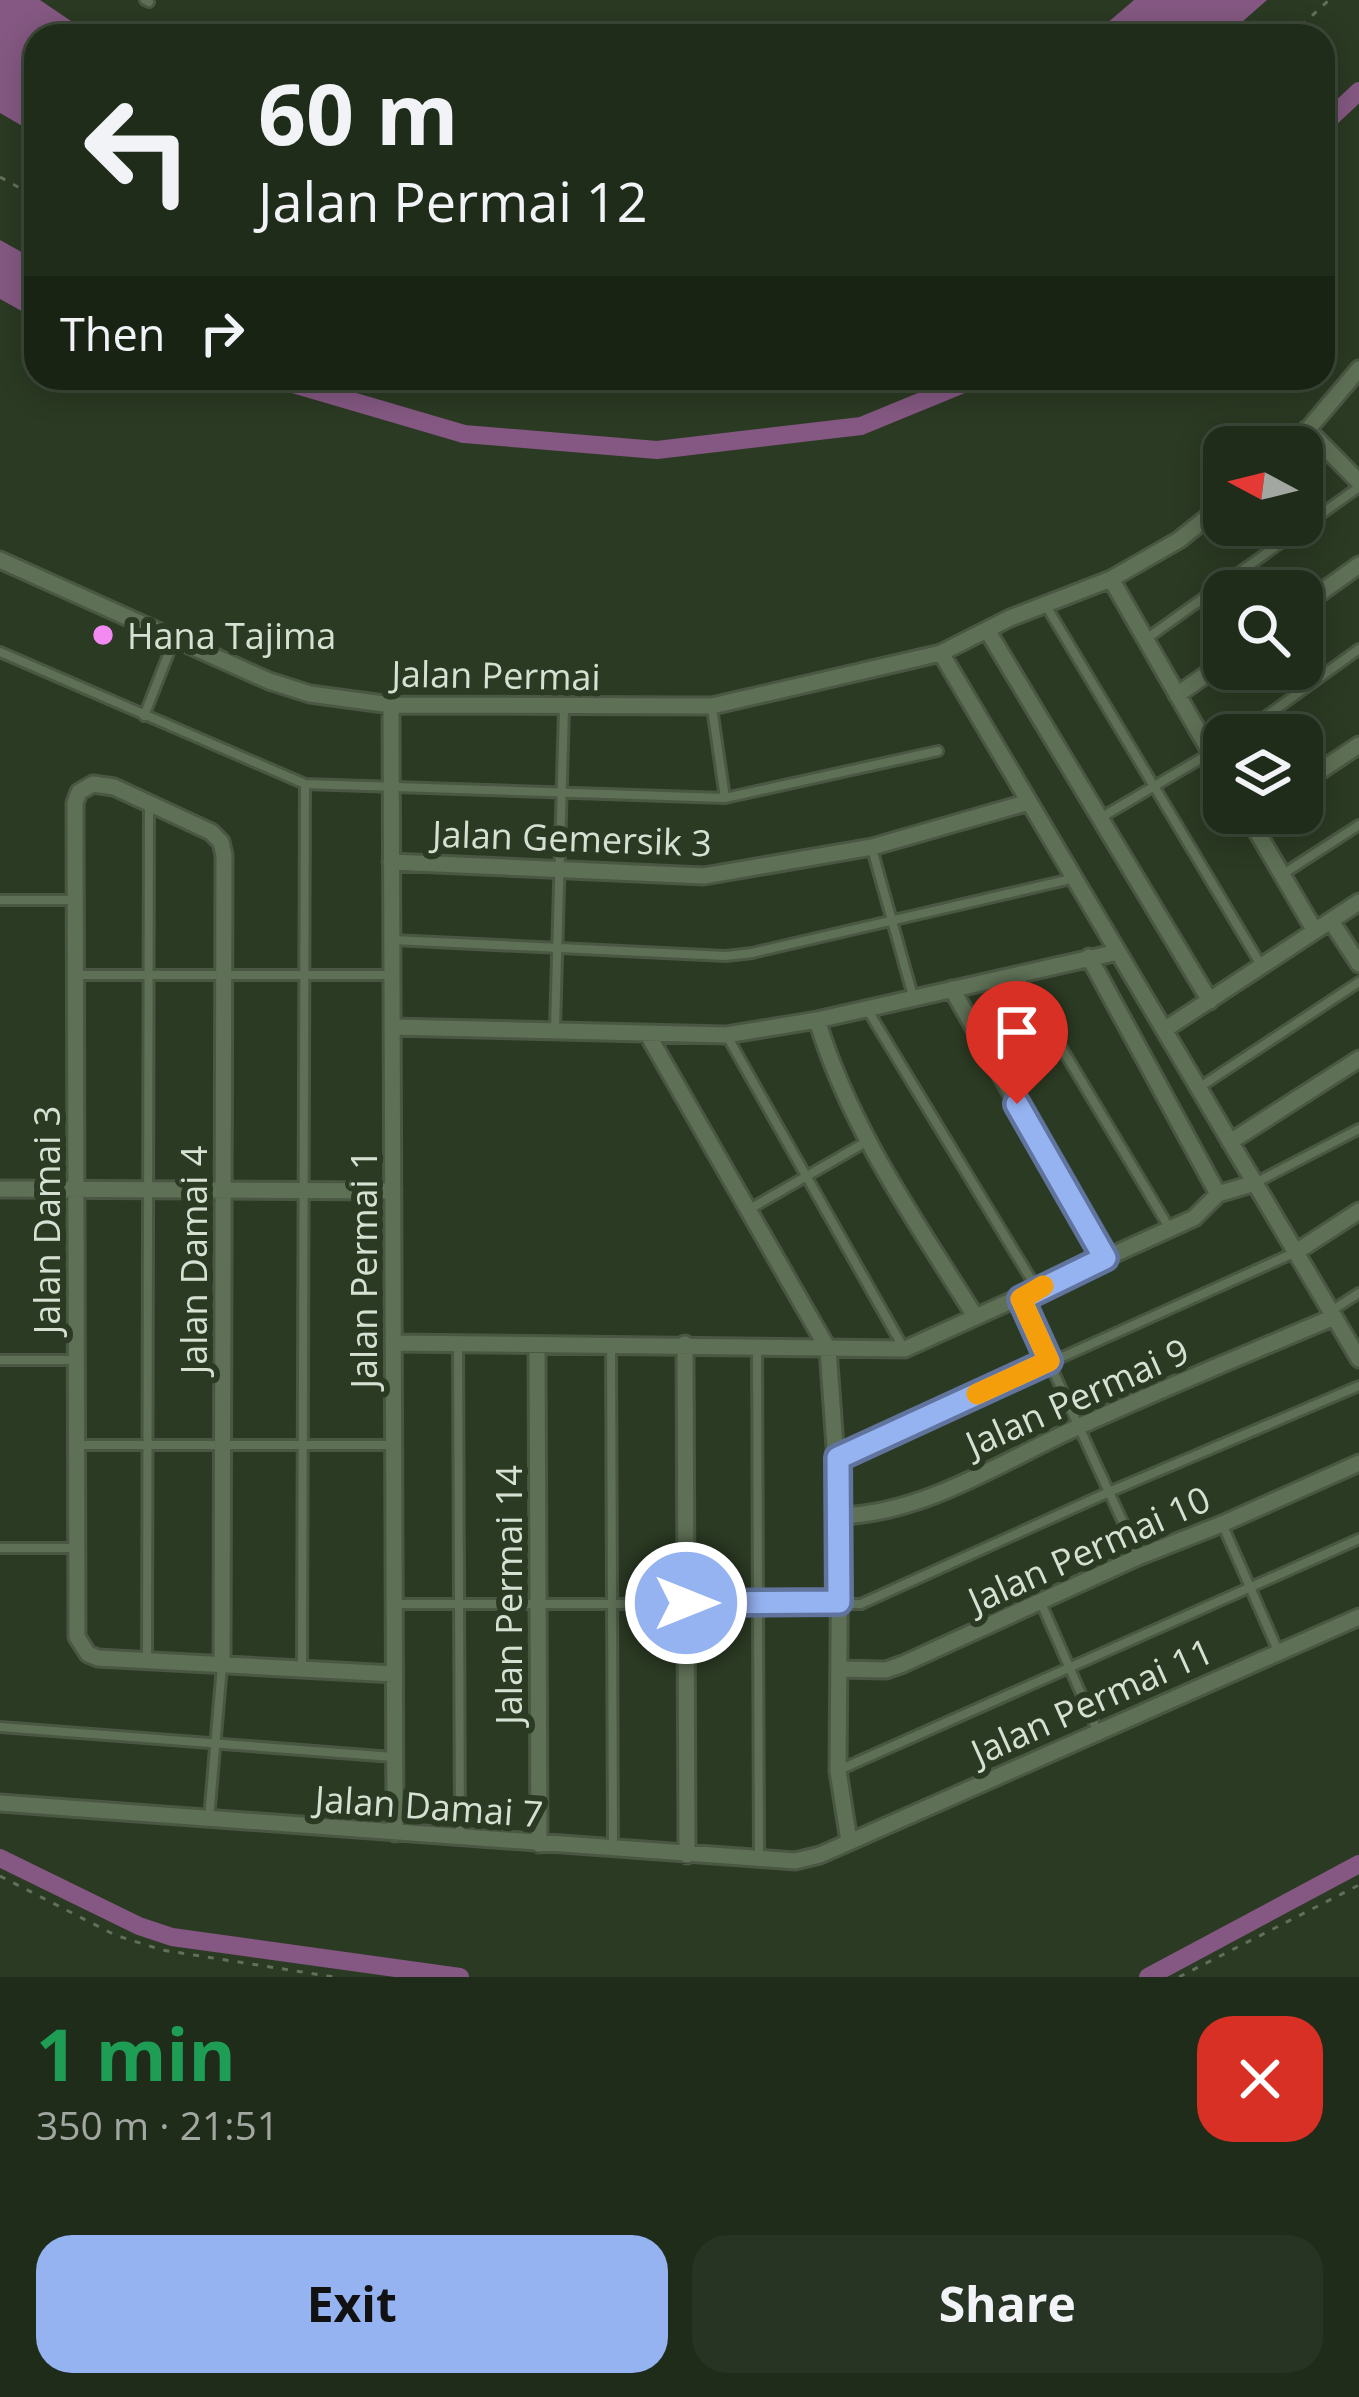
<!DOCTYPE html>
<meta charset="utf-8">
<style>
body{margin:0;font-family:"Open Sans",sans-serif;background:#283423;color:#f1f3f6;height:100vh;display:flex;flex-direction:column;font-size:45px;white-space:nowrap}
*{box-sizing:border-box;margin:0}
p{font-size:39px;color:#a2a7a2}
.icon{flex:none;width:66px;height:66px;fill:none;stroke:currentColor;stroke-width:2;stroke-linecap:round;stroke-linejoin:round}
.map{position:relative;height:1977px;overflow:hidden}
.panel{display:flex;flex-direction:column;background:#202c1a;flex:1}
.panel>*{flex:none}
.top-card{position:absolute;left:24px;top:24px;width:1311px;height:366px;border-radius:36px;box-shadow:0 6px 30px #0003,0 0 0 3px #3d4839;background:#202c1a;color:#f1f3f6;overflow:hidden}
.needle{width:78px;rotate:277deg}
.tools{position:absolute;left:1203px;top:426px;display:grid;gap:24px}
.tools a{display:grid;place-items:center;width:120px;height:120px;border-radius:24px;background:#202c1a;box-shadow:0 6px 30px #0003,0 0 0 3px #3d4839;font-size:60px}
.pin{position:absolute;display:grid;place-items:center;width:102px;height:102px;color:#fff;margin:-123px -51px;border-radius:50% 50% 50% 0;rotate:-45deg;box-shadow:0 0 12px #0007}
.pin .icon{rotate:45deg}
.me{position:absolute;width:132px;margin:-66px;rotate:90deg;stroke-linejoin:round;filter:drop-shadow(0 0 9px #0008)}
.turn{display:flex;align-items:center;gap:42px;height:252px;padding:0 36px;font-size:54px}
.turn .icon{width:156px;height:156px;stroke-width:2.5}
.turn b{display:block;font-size:84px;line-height:102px}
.then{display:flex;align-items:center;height:114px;padding:0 36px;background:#0003;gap:24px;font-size:45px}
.round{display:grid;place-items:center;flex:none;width:126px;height:126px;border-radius:36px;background:#283423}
.summary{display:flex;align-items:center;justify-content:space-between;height:204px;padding:0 36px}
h1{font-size:72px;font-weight:700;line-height:90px;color:#1e9e55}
.button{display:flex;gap:24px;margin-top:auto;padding:24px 36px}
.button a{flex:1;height:138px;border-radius:36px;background:#95b2f1;color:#111;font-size:48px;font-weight:700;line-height:138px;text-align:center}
.button a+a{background:#283423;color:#f1f3f6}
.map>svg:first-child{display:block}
</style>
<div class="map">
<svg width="1359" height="1977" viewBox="0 0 1359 1977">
<rect width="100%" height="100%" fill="#2b3a23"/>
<path fill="#845882" d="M 0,0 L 40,0 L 93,36 L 36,36 L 36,134 L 0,113 Z
M 1134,0 L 1267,0 L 1226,36 L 1092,36 Z
M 0,240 L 36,260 L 36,319 L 0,299 Z"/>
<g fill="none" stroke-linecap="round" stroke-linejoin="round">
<path stroke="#845882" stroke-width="18" d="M 1323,125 L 1359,91
M 273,378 L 464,434 L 657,450 L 861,426 L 978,378
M 0,1858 L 139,1926 L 172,1937 L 460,1977
M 1148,1977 L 1359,1864"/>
<defs>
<path id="lane" d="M 145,0 L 149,2
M 1045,604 L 1261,965
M 1146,639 L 1359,487
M 0,652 L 305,784 L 725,798 L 938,751
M 712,708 L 725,798
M 144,716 L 174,640
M 1240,735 L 1359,649
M 1102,817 L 1224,745
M 872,849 L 913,996
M 1283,874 L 1359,825
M 0,900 L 74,900
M 393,940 L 726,956 L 752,953 L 1071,879
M 77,975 L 392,975
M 1018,975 L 1170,1229
M 867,1009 L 1037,1289
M 555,1029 L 564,708
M 727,1036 L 903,1347
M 1200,1087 L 1359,982
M 1255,1183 L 1359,1129
M 748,1210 L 866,1142
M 1020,1299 L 1138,1555
M 1331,1311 L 1359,1293
M 458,1344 L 460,1836
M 611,1346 L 613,1847
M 757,1346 L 759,1859
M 0,1360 L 75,1360
M 78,1445 L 393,1445
M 838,1458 L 1296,1252
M 1223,1526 L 1279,1653
M 0,1548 L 75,1548
M 1041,1603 L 1097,1730
M 394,1604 L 861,1604 L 1109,1492 L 1359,1386
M 147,1660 L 149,807
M 302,1669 L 305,784
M 0,1727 L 393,1757
M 839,1770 L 1359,1539
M 209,1818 L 222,1666"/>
<path id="street" d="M 1307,429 L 1359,482
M 1293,447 L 1359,369
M 0,560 L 269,681 L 310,694 L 391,705 L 712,706 L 941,653 L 1010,618 L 1111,579 L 1179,540 L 1224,504
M 1111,579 L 1224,776
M 1302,606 L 1359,565
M 987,630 L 1210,1001
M 941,653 L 1359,1359
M 1177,695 L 1224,662
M 391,705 L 395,1833
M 1302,783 L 1359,745
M 1246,813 L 1315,931
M 391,862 L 704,876 L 872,847 L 1029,802
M 1331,921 L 1359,964
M 1089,957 L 1218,1194
M 952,989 L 1105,1258
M 817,1020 C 850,1129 915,1220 975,1316
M 392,1027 L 726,1035 L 817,1020 L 1118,952
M 1164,1030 L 1359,902
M 648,1035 L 828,1349 L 840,1516 L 838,1771 L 849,1841
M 1230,1142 L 1359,1059
M 0,1189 L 393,1191
M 1296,1252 L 1359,1211
M 393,1343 L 905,1349 L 1194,1218 L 1218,1194 L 1255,1183
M 685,1344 L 687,1855
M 537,1345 L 539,1844
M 840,1516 C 927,1513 1002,1461 1080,1426 C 1164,1388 1249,1353 1334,1317
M 222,1665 L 224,855 L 221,842 L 211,832 L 114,787 L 93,784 L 79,792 L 75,803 L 77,1637 L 88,1654 L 98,1658 L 394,1674
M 839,1669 L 886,1670 L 903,1664 L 1138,1557 L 1222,1524 L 1359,1463
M 0,1803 L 795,1861 L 820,1855 L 1359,1617"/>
</defs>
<use href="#lane" stroke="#4a5743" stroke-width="14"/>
<use href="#street" stroke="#4a5743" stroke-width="21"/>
<path stroke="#62705b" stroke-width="3" stroke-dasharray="6 9" stroke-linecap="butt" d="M 1290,36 L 1329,0
M 0,177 L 36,197
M 0,1876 L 115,1935 L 162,1950 L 334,1977
M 1179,1977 L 1359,1885"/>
<use href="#lane" stroke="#5e7056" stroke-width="8"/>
<use href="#street" stroke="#5e7056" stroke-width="15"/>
</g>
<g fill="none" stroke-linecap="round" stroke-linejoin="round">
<defs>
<path id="route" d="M 686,1603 L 839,1602 L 838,1458 L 1049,1361 L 1021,1299 L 1105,1258 L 1017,1104"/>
</defs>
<use href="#route" stroke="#61749d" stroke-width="30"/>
<use href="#route" stroke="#95b2f1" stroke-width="21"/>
<path stroke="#f59e0b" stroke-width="21" d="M 977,1394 L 1049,1361 L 1021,1299 L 1043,1286"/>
</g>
<circle fill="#f38af1" stroke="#2b3a23" stroke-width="4.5" cx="103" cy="635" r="12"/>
<g text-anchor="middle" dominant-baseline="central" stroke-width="12" stroke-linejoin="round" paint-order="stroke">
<g font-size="36" fill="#d7e1d3" stroke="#2b3a23" text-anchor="start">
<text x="127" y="635">Hana Tajima</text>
</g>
<g font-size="36" fill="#d7e1d3" stroke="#2b3a23">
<text transform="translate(496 675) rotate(1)">Jalan Permai</text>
<text transform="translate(572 838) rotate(2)">Jalan Gemersik 3</text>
<text transform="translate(46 1220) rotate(-90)">Jalan Damai 3</text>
<text transform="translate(193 1260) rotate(-90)">Jalan Damai 4</text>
<text transform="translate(363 1269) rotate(-90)">Jalan Permai 1</text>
<text transform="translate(1077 1397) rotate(-24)">Jalan Permai 9</text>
<text transform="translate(1089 1549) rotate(-24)">Jalan Permai 10</text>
<text transform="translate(508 1595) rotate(-90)">Jalan Permai 14</text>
<text transform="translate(1092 1701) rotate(-24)">Jalan Permai 11</text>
<text transform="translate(429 1806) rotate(4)">Jalan Damai 7</text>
</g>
</g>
</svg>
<div class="tools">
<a><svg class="needle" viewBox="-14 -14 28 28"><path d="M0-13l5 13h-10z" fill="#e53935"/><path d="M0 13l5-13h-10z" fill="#a2a7a2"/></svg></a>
<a><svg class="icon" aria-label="search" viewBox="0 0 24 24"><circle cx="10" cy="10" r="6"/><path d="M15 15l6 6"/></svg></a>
<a><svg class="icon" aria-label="layers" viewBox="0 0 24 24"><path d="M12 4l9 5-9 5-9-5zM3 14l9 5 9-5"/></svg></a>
</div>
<div class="pin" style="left:1017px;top:1104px;background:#d93025"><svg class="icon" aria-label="arrive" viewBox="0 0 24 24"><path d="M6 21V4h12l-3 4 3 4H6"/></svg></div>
<svg class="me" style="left:686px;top:1603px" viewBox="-20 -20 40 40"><circle r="17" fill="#95b2f1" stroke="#fff" stroke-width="3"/><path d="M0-11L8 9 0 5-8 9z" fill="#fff"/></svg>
<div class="top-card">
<div class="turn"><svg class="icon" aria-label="left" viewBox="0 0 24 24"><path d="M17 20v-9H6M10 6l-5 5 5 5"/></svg><div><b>60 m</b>Jalan Permai 12</div></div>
<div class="then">Then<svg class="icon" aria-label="right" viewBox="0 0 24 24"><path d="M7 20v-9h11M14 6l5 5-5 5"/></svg></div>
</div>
</div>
<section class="panel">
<div class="summary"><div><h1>1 min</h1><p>350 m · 21:51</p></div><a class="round" style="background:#d93025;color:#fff"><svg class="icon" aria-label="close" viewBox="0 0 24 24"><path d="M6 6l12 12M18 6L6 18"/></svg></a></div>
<div class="button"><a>Exit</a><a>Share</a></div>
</section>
